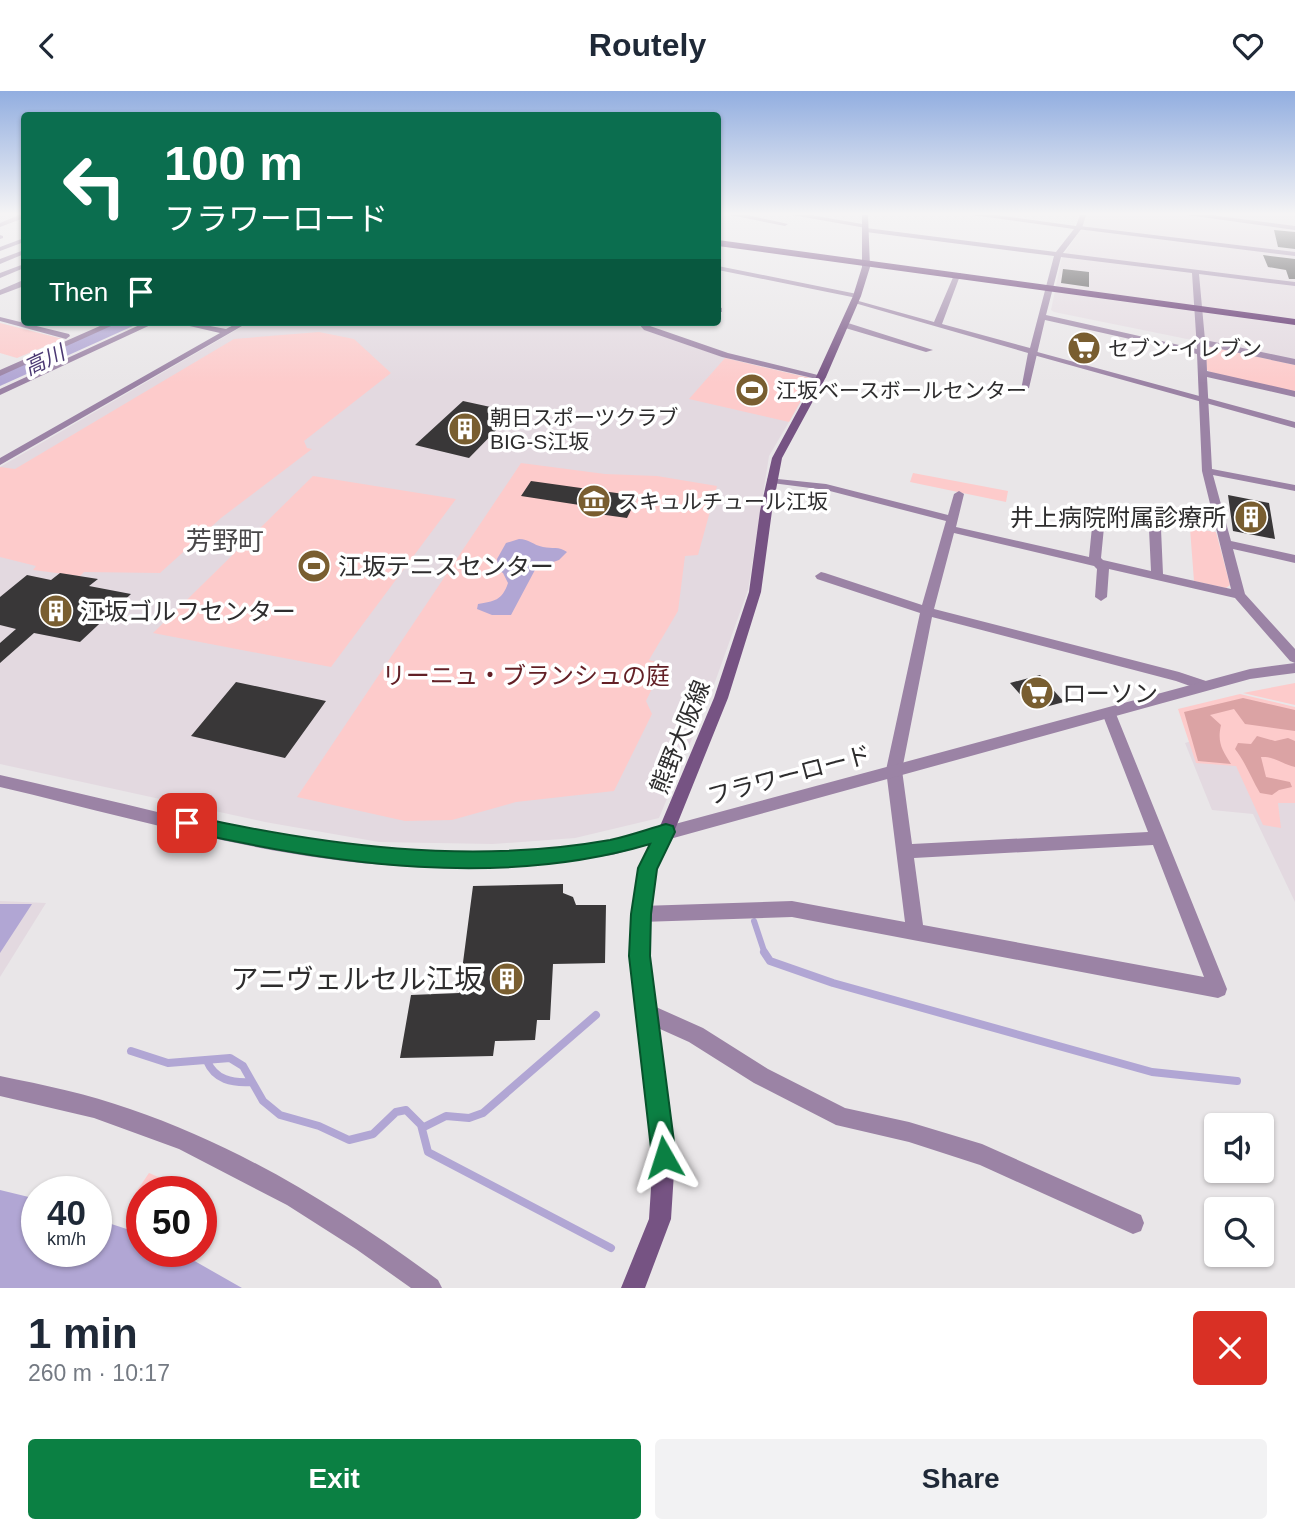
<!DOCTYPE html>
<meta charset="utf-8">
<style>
body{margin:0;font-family:Helvetica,"Noto Sans JP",sans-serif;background:#f2f2f3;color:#1f2937;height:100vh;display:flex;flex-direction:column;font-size:26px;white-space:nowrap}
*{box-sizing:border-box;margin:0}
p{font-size:23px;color:#747a83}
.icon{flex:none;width:38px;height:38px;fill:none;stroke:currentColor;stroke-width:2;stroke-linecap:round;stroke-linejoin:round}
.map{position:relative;height:1197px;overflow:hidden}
.details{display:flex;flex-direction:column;background:#fff;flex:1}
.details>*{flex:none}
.top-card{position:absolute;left:21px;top:21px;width:700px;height:214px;border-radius:7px;box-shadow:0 2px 5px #0004;background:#0b6e4f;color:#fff;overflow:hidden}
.tools{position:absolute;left:1204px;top:1022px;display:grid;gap:14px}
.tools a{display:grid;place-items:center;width:70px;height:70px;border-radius:7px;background:#fff;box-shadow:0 2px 5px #0004;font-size:35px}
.speed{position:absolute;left:21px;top:1085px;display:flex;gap:14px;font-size:35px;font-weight:700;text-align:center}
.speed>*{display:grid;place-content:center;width:91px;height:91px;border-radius:50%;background:#fff;box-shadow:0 2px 5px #0004;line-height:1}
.speed small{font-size:18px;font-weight:400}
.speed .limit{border:10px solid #d22;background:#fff;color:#111}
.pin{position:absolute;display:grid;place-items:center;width:60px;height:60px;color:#fff;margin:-30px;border-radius:14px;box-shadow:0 4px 10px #0006}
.me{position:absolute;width:77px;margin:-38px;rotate:354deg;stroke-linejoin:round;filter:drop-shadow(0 0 5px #0008)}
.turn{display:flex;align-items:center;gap:24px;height:147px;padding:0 28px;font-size:32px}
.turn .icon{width:91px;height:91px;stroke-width:2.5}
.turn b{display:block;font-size:49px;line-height:60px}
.then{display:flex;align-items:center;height:66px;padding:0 28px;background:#0003;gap:14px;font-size:26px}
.round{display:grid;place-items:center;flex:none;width:74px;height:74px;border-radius:7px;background:#f2f2f3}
.headline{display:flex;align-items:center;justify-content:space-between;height:119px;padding:0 28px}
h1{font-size:42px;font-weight:600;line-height:52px}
.button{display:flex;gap:14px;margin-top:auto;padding:14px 28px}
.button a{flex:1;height:80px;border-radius:7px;background:#0b8043;color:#fff;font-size:28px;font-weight:600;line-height:80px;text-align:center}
.button a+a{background:#f2f2f3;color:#1f2937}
header{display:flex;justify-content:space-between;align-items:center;height:91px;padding:0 28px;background:#fff;font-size:32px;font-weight:600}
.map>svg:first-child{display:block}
</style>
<header><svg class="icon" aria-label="back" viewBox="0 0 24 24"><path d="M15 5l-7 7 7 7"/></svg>Routely<svg class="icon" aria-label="heart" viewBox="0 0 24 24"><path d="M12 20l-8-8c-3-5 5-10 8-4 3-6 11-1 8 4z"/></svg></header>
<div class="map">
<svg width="1295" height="1197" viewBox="0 0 1295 1197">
<rect width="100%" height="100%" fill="#e9e6e8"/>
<path fill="#e3d9e0" d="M 1085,124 L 1295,124 L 1295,270 L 1054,221 L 1051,219 L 1062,166 L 1080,140 Z
M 250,231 L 634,231 L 644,239 L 723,266 L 813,290 L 769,365 L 748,499 L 711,602 L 659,727 L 575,747 L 493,753 L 379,751 L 265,731 L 0,673 L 0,376 Z
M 1295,618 L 1295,811 L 1253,723 L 1212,719 L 1185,652 Z
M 0,810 L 46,812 L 0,886 Z"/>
<path fill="#fdcbcb" d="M 0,232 L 63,248 L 17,267 L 0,262 Z
M 319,241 L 354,248 L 391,282 L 304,350 L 307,357 L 312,358 L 221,427 L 160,482 L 84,481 L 80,485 L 33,479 L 36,475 L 0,466 L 0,376 L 15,378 L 234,248 Z
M 1212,256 L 1295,274 L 1295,301 L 1212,282 L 1207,279 L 1205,257 Z
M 725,267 L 810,287 L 812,290 L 789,331 L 689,308 Z
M 521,372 L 605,383 L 657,385 L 717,395 L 698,464 L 685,465 L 678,520 L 649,569 L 664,573 L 646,610 L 652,623 L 614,700 L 516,711 L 452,729 L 405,730 L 297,706 Z
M 913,382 L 1008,400 L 1006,411 L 910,391 Z
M 313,385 L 456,408 L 331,576 L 153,542 Z
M 1190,437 L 1216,441 L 1230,494 L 1226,497 L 1194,490 Z
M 1295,592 L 1295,614 L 1243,602 Z
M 1240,603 L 1295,616 L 1295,712 L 1278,712 L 1281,737 L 1263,734 L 1236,675 L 1196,672 L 1178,618 Z
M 149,1082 L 194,1101 L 142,1101 L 142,1113 L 139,1113 L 134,1104 Z"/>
<path fill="#dba3a4" d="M 1243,607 L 1295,619 L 1295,640 L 1245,633 L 1234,618 L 1210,624 L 1221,634 C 1217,651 1222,659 1231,673 L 1198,670 L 1184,621 Z
M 1257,645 L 1275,650 L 1288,647 L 1295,650 L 1295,676 C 1282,673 1274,665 1261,666 L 1266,686 L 1290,691 L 1292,696 L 1279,699 L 1272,704 L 1260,702 C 1251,687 1246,672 1235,658 L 1238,652 L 1251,653 Z"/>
<path fill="#b1a6d4" d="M 519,448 C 529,448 533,454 543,456 C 552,458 559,455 567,461 L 559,469 L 536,477 L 511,524 L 492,524 L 477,518 L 478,513 C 494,510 502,510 508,492 L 503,482 L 498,479 L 497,468 L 506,452 Z
M 0,813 L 32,813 L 0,862 Z
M 0,1099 L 37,1108 L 37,1160 L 96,1160 L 96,1128 L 142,1143 L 142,1160 L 177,1160 L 242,1197 L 0,1197 Z"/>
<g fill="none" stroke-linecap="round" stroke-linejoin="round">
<path stroke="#b1a6d4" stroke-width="6" d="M 754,830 L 765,863"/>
<path stroke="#b1a6d4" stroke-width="8" d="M 764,861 L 770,870 L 833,892 L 1152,981 L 1237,990
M 131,960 L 168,972 L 230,967 L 243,975 L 263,1010 L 280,1024 L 319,1035 L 349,1049 L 373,1043 L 396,1021 L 406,1019 L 421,1034 L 428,1061 L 611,1157
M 207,970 C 215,989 232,992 251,991
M 424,1036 L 446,1025 L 469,1027 L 483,1022 L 596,924"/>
<path fill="#b1a6d4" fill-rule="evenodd" d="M 111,231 L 135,231 L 133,235 L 0,295 L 0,281 Z"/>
</g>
<path fill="#393738" d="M 1274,139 L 1295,141 L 1295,158 L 1278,156 Z
M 1263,164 L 1295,168 L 1295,188 L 1289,188 L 1286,179 L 1268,176 Z
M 1063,178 L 1089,181 L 1089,196 L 1061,192 Z
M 463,310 L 514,321 L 469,367 L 415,354 Z
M 531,390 L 638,405 L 627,427 L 584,421 L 586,415 L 521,405 Z
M 1228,404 L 1269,412 L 1275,448 L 1233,440 Z
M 60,482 L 98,488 L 89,495 L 131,503 L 80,551 L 34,542 L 0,572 L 0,552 L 16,538 L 0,534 L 0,506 L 27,484 L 51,489 Z
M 1040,584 L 1064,611 L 1034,619 L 1010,592 Z
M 236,591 L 326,610 L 285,667 L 191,645 Z
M 563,793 L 563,802 L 573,806 L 576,814 L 606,814 L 605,872 L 553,873 L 550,929 L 537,929 L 535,949 L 495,950 L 493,965 L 400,967 L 411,904 L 459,902 L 473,795 Z"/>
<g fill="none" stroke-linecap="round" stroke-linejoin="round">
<path fill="#9b83a5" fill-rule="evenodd" d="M 19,124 L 24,124 L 24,127 L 0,136 L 0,132 Z
M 730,124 L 747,124 L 788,133 L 785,135 Z
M 792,124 L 811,124 L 868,134 L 866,137 L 1056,161 L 1074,138 L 972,124 L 995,124 L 1076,135 L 1080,124 L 1086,124 L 1082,137 L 1063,162 L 1295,191 L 1295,195 L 1199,183 L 1205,249 L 1295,268 L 1295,274 L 1206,255 L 1207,280 L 1295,300 L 1295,306 L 1207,286 L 1212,378 L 1295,394 L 1295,400 L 1213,384 L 1231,450 L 1295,464 L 1295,472 L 1233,458 L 1245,503 L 1295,558 L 1295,572 L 1290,570 L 1235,507 L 1109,478 L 1107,506 L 1101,510 L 1095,506 L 1097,478 L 1094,475 L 954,442 L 934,518 L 1179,581 L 1209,591 L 1211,595 L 1204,600 L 1176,590 L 932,526 L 902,679 L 912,753 L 1148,741 L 1102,622 L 1104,618 L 1114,618 L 1227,898 L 1225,904 L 1218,907 L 792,826 L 641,831 L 635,829 L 632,823 L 635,817 L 641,815 L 792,810 L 905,831 L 886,679 L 920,522 L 817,488 L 815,485 L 821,481 L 825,482 L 922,514 L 946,430 L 826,399 L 772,392 L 767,389 L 768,387 L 826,393 L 948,424 L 954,403 L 959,400 L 964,403 L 956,436 L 1089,466 L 1093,426 L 1099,423 L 1105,426 L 1101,467 L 1103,469 L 1151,480 L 1149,438 L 1155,435 L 1161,438 L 1163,483 L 1231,498 L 1202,380 L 1197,263 L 1045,229 L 1029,297 L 1021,299 L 1028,262 L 851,211 L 855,209 L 934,231 L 954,184 L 961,182 L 942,233 L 1030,257 L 1054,165 L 866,141 L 863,139 L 866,137 ZM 1061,166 L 1192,182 L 1197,258 L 1046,224 ZM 1153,754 L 1204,886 L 923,834 L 914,767 Z
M 1187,124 L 1210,124 L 1295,135 L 1295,139 Z
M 0,144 L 3,145 L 3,147 L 0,148 Z
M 24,147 L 24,151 L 0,160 L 0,156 Z
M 24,159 L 24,163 L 0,173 L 0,168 Z
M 24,173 L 24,177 L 0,187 L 0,182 Z
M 718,175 L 857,203 L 861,205 L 857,207 L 718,179 Z
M 21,190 L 24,190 L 24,195 L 0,204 L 0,199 Z
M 718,216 L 722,217 L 722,221 L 718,221 Z
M 0,226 L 69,243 L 70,245 L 66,248 L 0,230 Z
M 109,231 L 120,231 L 0,285 L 0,279 Z
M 146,231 L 157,231 L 0,304 L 0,298 Z
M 172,231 L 189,231 L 226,238 L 239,231 L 249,231 L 0,374 L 0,367 L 220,242 Z
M 637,231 L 646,231 L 650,235 L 728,262 L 826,286 L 821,289 L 722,266 L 644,239 Z
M 842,232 L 848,232 L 933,259 L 926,261 L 842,236 Z
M 647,912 L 703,937 L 768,978 L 845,1017 L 909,1031 L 982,1053 L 1141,1124 L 1144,1132 L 1141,1140 L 1133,1143 L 980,1074 L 909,1051 L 836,1034 L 754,992 L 689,951 L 640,929 L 637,922 L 640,915 Z
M 0,985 C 44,994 88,1003 130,1018 C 242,1056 343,1119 438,1189 L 442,1197 L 411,1197 L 356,1158 L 287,1114 L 179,1058 L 94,1027 L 0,1005 Z"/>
<path fill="#9b83a5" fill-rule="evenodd" d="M 1079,135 L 1295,161 L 1295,165 L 1077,138 Z
M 1030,259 L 1295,331 L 1295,337 L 1030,263 Z
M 1295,572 L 1295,582 L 1250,588 L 612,764 C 542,773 471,779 400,775 C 265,767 132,727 0,696 L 0,684 C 132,713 265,753 401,760 C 471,764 542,759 612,750 L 1250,578 Z"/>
<path fill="#765383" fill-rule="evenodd" d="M 862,124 L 868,124 L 870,176 L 861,205 L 826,286 L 782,367 L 772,420 L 761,501 L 728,607 L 674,741 L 656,777 L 650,823 L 648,865 L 675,1066 L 671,1128 L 645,1197 L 621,1197 L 649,1128 L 653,1066 L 630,865 L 632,823 L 640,777 L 658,740 L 714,607 L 749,501 L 760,420 L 772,367 L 816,286 L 853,205 L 862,176 Z"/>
<path fill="#501e60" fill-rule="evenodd" d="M 718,149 L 1295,228 L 1295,234 L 718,155 Z"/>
</g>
<linearGradient id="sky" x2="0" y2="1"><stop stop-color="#92aee0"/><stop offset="0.42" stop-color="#f5f4f5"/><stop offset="1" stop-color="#f5f4f5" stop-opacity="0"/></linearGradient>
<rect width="1295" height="292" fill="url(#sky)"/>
<path fill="#0b8043" stroke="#07532c" stroke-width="2" d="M 187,724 C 325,755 469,774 610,749 C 629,745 648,738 666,733 L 673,735 L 675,741 L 657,778 L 651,823 L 650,865 L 676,1066 L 672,1075 L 664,1079 L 655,1075 L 652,1066 L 629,865 L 631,823 L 638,777 L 650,753 C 502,797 335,774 187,740 L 181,737 L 178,732 L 181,727 Z"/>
<defs>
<symbol id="supermarket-disc" viewBox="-11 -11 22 22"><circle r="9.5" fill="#795e30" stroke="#fff"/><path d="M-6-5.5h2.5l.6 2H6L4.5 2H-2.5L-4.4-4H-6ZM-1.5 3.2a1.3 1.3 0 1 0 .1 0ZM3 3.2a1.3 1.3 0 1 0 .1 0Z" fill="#fff"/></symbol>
<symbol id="stadium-disc" viewBox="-11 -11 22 22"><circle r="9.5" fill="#795e30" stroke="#fff"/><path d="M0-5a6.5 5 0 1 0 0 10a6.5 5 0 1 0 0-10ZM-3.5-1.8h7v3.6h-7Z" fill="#fff"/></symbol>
<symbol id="building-disc" viewBox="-11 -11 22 22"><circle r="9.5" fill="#795e30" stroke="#fff"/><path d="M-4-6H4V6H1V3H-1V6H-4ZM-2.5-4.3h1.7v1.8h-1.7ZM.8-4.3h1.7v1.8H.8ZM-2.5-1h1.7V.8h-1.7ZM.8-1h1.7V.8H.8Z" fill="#fff"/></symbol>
<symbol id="museum-disc" viewBox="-11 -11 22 22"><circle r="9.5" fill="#795e30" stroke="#fff"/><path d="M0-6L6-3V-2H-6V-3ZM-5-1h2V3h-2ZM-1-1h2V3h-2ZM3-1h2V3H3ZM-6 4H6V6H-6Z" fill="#fff"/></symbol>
</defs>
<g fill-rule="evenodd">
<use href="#supermarket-disc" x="1065" y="238" width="38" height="38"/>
<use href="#stadium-disc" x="733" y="280" width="38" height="38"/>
<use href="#building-disc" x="446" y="319" width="38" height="38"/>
<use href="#museum-disc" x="575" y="391" width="38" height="38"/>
<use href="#building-disc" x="1232" y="407" width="38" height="38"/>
<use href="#stadium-disc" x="295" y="456" width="38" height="38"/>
<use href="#building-disc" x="37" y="501" width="38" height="38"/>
<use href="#supermarket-disc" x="1018" y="583" width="38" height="38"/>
<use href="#building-disc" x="488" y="869" width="38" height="38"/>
</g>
<g text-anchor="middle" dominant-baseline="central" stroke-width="7" stroke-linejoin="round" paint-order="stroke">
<g font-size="21" fill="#2e2d2e" stroke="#fff" text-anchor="start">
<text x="1108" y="257">セブン-イレブン</text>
<text x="776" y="299">江坂ベースボールセンター</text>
<text x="490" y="326">朝日スポーツクラブ<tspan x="490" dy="24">BIG-S江坂</tspan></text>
<text x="618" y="410">スキュルチュール江坂</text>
</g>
<g font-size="21" font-style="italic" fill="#4b3973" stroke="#fff">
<text transform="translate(44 269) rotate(-25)">高川</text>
</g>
<g font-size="24" fill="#2e2d2e" stroke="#fff" text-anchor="start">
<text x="1226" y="426" text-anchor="end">井上病院附属診療所</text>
<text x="338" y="475">江坂テニスセンター</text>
<text x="80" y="520">江坂ゴルフセンター</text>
<text x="1062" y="602">ローソン</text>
</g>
<g font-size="24" fill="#632026" stroke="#fff">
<text x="526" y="584">リーニュ・ブランシュの庭</text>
</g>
<g font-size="24" fill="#2e2d2e" stroke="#fff">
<text transform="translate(680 646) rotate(-68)">熊野大阪線</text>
<text transform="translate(789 684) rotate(-15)">フラワーロード</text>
</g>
<g font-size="26" fill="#494749" stroke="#fff">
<text x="225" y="450">芳野町</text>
</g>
<g font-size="28" fill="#2e2d2e" stroke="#fff" text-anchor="end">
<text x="482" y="888">アニヴェルセル江坂</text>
</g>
</g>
</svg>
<div class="tools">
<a><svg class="icon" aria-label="sound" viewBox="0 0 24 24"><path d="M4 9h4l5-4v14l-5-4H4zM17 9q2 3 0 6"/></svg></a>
<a><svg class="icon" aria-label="search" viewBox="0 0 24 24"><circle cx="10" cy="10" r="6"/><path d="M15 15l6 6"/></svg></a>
</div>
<div class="speed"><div>40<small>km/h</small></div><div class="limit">50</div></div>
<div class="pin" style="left:187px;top:732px;background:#d93025"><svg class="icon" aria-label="arrive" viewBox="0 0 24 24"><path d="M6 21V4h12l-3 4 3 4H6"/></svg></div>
<svg class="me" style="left:664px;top:1066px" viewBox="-20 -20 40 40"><path d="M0-17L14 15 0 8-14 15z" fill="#0b8043" stroke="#fff" stroke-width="4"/></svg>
<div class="top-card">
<div class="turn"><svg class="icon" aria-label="left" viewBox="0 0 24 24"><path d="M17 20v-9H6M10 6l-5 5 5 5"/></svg><div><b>100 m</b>フラワーロード</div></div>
<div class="then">Then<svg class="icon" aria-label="arrive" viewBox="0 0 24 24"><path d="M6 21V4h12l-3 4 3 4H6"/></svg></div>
</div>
</div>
<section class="details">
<div class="headline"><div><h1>1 min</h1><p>260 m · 10:17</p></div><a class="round" style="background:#d93025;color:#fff"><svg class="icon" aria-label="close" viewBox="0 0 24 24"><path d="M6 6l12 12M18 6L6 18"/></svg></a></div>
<div class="button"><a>Exit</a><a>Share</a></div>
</section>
